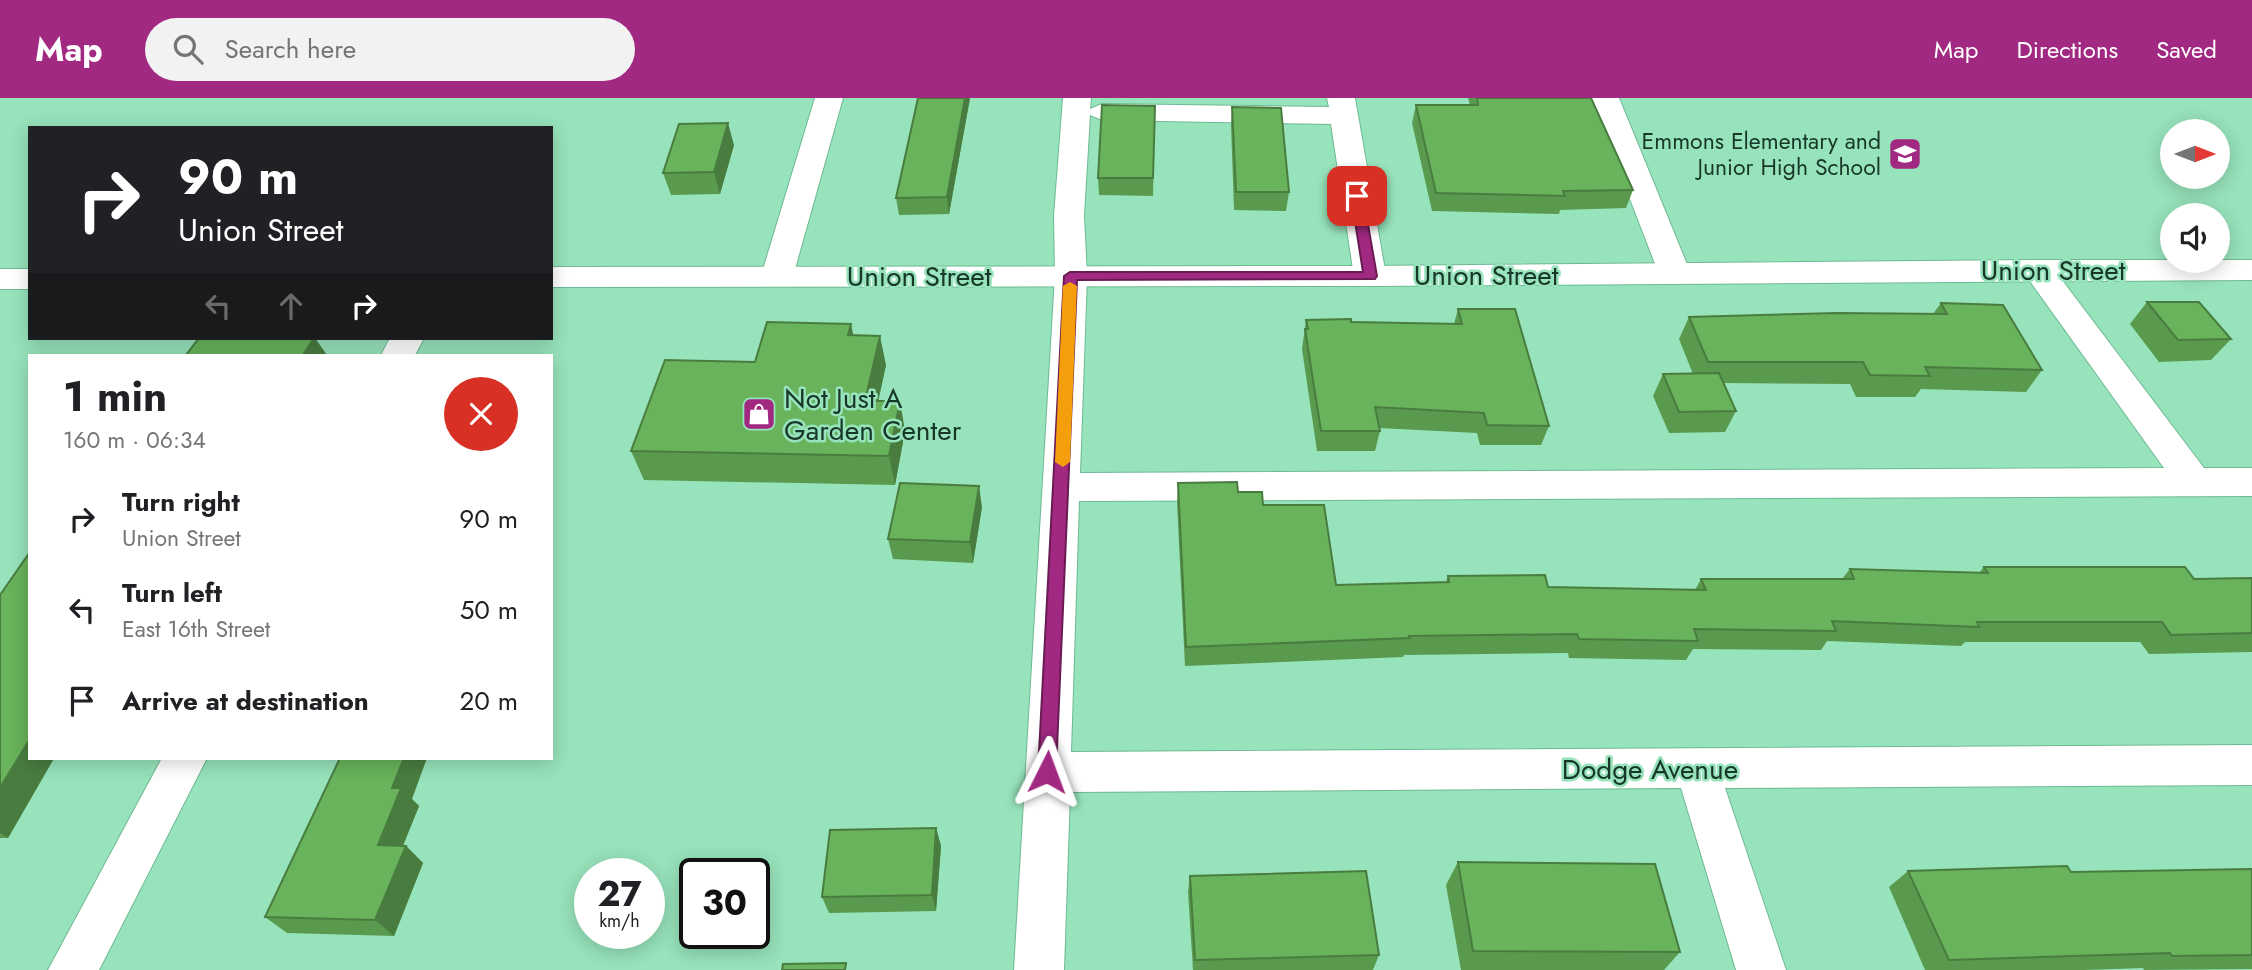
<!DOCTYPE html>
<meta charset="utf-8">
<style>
body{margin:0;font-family:Jost,sans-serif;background:#f2f2f2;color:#202124;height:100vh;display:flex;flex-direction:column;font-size:26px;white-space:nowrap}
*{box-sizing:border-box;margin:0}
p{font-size:23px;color:#757577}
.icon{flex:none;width:38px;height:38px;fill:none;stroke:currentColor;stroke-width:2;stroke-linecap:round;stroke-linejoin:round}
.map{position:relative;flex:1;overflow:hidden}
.panel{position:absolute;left:28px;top:256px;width:525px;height:406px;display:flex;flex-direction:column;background:#fff;border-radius:0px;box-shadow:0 4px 18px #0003}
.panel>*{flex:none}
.banner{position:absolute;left:28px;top:28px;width:525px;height:214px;border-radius:0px;box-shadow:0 4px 18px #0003;background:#202124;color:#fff;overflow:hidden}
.needle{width:46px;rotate:90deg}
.tools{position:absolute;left:2160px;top:21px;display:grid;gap:14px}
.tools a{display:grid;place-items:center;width:70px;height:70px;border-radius:50%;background:#fff;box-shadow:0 4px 18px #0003;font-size:35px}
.speed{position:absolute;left:574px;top:760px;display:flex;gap:14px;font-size:35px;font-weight:700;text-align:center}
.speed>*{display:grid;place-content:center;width:91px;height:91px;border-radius:50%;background:#fff;box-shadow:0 4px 18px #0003;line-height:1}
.speed small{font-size:18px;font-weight:400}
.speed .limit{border:4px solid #111;border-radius:10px;background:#fff;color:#111}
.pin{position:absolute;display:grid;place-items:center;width:60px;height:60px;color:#fff;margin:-30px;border-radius:14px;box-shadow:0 4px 10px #0006}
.me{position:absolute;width:77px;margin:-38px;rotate:3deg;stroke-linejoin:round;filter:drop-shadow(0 0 5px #0008)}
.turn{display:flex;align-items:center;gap:24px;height:147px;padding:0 35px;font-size:32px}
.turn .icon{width:91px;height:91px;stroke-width:2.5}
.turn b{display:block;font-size:49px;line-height:60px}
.lanes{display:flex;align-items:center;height:66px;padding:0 35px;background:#0003;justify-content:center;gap:35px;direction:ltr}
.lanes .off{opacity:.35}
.round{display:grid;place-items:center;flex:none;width:74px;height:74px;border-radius:37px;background:#f2f2f2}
.summary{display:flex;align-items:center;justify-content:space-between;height:119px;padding:0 35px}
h1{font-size:42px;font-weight:700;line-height:52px}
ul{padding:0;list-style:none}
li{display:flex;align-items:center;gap:21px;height:91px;padding:0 35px}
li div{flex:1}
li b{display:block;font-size:26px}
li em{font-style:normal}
header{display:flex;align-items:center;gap:42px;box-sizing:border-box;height:98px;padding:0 35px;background:#a12981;color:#fff}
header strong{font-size:33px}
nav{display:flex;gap:38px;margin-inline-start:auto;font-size:24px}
.search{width:490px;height:63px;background:#f2f2f2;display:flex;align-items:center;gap:18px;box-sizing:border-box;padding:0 24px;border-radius:38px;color:#757577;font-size:26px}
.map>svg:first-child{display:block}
</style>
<header>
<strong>Map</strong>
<div class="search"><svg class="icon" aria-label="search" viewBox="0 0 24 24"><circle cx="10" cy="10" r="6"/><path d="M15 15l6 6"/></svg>Search here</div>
<nav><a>Map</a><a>Directions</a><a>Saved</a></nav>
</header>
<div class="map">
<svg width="2252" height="872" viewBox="0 0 2252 872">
<rect width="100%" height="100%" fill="#97e3bb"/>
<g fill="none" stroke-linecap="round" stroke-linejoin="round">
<defs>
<path id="minor" d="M 815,0 L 843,0 L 793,178 L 788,185 L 777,188 L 766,185 L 761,178 Z
M 1063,0 L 1091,0 L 1090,11 L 1102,6 L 1329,9 L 1327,0 L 1355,0 L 1386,178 L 1381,185 L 1370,188 L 1359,185 L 1354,178 L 1331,26 L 1102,22 L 1090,17 L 1084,118 L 1087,178 L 1080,375 L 2164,370 L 2022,172 L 2027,165 L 2038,162 L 2049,165 L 2204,370 L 2252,370 L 2252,398 L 1079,403 L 1071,654 L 2252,647 L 2252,687 L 1725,690 L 1786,872 L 1736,872 L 1681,690 L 1070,694 L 1064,872 L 1014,872 L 1055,178 L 1054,118 Z
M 1591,0 L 1619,0 L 1691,176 L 1686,183 L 1675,186 L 1664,183 L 1659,176 Z
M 390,240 L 424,240 L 415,257 L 381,257 Z
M 162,660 L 207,660 L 99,872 L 48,872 Z"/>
<path id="major" d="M 2038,162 L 2252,162 L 2252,182 L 1370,188 L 551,189 L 551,169 L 1370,168 Z
M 0,171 L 30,171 L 30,191 L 0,191 Z"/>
</defs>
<use href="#minor" stroke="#6eb993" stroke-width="2"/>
<use href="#major" stroke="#6eb993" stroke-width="2"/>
<use href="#minor" fill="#fff" fill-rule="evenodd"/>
<use href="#major" fill="#fff" fill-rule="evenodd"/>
</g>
<path fill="#599a4e" d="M 970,0 L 949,116 L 899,117 L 896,100 Z
M 1468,0 L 1591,0 L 1633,92 L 1626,110 L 1560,112 L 1559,116 L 1432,113 L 1412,25 L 1416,7 L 1470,7 Z
M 1155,8 L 1153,98 L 1099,97 L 1098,80 Z
M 1232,9 L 1289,94 L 1286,113 L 1234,112 L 1231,27 Z
M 734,47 L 720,96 L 671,97 L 663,75 Z
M 2147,204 L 2231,241 L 2211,262 L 2159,264 L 2130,226 Z
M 1941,205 L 2042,272 L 2026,294 L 1921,291 L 1915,299 L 1856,299 L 1850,286 L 1724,285 L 1736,313 L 1725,334 L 1669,335 L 1653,298 L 1663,276 L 1693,276 L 1679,241 L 1689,219 L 1933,216 Z
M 1458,211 L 1549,328 L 1541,347 L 1480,347 L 1477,335 L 1379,330 L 1380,333 L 1375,353 L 1317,353 L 1302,251 L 1306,222 L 1454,226 Z
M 853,237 L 886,267 L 878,303 L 905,333 L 895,387 L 644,382 L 631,353 L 755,264 Z
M 1178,385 L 1238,394 L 1263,407 L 1336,487 L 1446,484 L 1448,478 L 1548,489 L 1695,492 L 1701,481 L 1842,481 L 1850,471 L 1979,475 L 1984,469 L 2194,481 L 2252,480 L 2252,554 L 2149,556 L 2140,544 L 1965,544 L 1961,548 L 1827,543 L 1821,552 L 1693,551 L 1686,562 L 1569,560 L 1568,555 L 1404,557 L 1403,559 L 1185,568 L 1177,405 Z
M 982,409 L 973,465 L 893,461 L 888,441 Z
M 30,454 L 30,660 L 68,660 L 67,662 L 53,662 L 8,740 L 0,740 L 0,497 Z
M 412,701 L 419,708 L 403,748 L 406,748 L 423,765 L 394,838 L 287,835 L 265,819 Z
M 936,730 L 941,748 L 936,813 L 829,815 L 822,799 Z
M 1458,764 L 1680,854 L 1664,872 L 1461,872 L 1446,787 Z
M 2252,771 L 2252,871 L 2144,872 L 2143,870 L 2085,872 L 1925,872 L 1889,789 L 1908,773 L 2071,774 Z
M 1190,778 L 1379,857 L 1373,872 L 1193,872 L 1188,794 Z"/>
<path fill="#497d40" d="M 965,0 L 970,0 L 949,116 L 947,99 Z
M 728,25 L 734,47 L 720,96 L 714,74 Z
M 851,226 L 857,255 L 848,237 Z
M 880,238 L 886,267 L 872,332 L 865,303 Z
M 314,240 L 315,240 L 327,257 L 303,257 Z
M 900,303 L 905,333 L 895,387 L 889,358 Z
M 979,388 L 982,409 L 973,465 L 970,444 Z
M 28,644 L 30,645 L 30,660 L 49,660 L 53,662 L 8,740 L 0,735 L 0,690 Z
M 404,660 L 427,660 L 412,701 L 419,708 L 396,764 L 378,747 L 392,690 Z
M 936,730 L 941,748 L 936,813 L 932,797 Z
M 406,748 L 423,765 L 394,838 L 375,822 Z"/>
<path fill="#68b35b" stroke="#497d40" stroke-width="2" d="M 918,0 L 965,0 L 947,99 L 896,100 Z
M 1477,0 L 1591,0 L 1633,92 L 1563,93 L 1565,98 L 1436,95 L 1416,7 L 1478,7 Z
M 1102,7 L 1155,8 L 1153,80 L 1098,80 Z
M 1232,9 L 1281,10 L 1289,94 L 1236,94 Z
M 728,25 L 714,74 L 663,75 L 679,26 Z
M 2147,204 L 2199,204 L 2231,241 L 2178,242 Z
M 1941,205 L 2003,207 L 2042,272 L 1925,269 L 1930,278 L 1870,277 L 1863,264 L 1708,264 L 1689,219 L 1837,215 L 1947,216 Z
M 1458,211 L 1515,211 L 1549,328 L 1487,327 L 1484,315 L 1375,309 L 1380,333 L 1321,333 L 1305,231 L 1308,231 L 1306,222 L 1351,221 L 1351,224 L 1462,226 Z
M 767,224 L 851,226 L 848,237 L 880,238 L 865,303 L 900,303 L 889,358 L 631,353 L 665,262 L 755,264 Z
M 199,240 L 314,240 L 303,257 L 186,257 Z
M 1719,275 L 1736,313 L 1679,314 L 1663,276 Z
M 1237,384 L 1238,394 L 1262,394 L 1263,407 L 1324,407 L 1336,487 L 1449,484 L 1448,478 L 1545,477 L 1548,489 L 1706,492 L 1701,481 L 1854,481 L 1850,471 L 1988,475 L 1984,469 L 2185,469 L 2194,481 L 2252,480 L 2252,535 L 2171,537 L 2162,524 L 1977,524 L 1979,529 L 1832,523 L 1836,533 L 1694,531 L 1698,543 L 1579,541 L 1577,536 L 1409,538 L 1410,540 L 1186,549 L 1178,385 Z
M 900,385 L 979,388 L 970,444 L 888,441 Z
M 30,454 L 30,644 L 28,644 L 0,690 L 0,497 Z
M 340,660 L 404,660 L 392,690 L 401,690 L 378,747 L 406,748 L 375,822 L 265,819 Z
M 936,730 L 932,797 L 822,799 L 830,732 Z
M 1458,764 L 1655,766 L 1680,854 L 1473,853 Z
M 2067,768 L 2071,774 L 2252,771 L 2252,857 L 2172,858 L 2170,855 L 1949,862 L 1908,773 Z
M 1366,773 L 1379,857 L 1195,862 L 1190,778 Z
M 846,865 L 845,872 L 782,872 L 783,866 Z"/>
<path fill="#a12981" stroke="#691b54" stroke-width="2" d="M 1357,94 L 1363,98 L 1377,178 L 1375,181 L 1077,182 L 1056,674 L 1054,680 L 1047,682 L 1041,680 L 1038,674 L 1064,178 L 1070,174 L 1363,174 L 1351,98 Z"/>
<path fill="#f59e0b" d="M 1070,184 L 1077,188 L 1070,364 L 1063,369 L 1055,364 L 1063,188 Z"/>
<defs>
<symbol id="school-square" viewBox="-11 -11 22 22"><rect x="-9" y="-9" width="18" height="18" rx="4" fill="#a12981" stroke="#97e3bb"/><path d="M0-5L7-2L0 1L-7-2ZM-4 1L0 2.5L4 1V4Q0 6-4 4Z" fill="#fff"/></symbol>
<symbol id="shop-square" viewBox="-11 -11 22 22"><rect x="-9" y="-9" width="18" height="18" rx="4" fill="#a12981" stroke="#97e3bb"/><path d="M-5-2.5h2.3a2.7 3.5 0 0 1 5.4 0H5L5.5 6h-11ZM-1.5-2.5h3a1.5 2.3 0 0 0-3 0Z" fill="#fff"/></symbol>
</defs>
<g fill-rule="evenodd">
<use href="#school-square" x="1886" y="37" width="38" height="38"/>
<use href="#shop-square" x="740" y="297" width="38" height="38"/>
</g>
<g text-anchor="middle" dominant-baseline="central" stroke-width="5" stroke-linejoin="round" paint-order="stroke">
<g font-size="23" fill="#173728" stroke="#97e3bb" text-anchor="end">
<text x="1881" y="43">Emmons Elementary and<tspan x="1881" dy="26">Junior High School</tspan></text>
</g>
<g font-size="28" fill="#173728" stroke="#97e3bb">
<text x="2053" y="172">Union Street</text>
<text x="1486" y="177">Union Street</text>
<text x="919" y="178">Union Street</text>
<text x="1650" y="671">Dodge Avenue</text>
</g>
<g font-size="28" fill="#173728" stroke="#97e3bb" text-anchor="start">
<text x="784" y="300">Not Just A<tspan x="784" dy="32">Garden Center</tspan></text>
</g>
</g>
</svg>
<div class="tools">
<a><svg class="needle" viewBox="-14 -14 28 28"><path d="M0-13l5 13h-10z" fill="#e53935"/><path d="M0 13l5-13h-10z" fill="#757577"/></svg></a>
<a><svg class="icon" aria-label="sound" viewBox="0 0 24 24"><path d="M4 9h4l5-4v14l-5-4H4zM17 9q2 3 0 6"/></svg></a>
</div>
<div class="speed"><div>27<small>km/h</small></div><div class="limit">30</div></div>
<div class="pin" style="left:1357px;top:98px;background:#d93025"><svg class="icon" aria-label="arrive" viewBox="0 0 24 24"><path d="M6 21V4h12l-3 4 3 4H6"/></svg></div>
<svg class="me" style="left:1047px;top:674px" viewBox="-20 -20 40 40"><path d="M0-17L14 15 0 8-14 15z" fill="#a12981" stroke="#fff" stroke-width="4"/></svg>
<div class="banner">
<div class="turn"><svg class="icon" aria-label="right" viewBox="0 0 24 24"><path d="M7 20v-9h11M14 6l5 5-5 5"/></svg><div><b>90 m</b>Union Street</div></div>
<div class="lanes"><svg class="icon off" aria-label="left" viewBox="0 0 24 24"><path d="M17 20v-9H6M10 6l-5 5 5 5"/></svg><svg class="icon off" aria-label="ahead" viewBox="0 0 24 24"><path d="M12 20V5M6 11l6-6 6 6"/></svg><svg class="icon" aria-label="right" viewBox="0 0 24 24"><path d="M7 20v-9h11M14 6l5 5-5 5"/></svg></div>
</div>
<section class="panel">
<div class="summary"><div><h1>1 min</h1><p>160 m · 06:34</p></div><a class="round" style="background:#d93025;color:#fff"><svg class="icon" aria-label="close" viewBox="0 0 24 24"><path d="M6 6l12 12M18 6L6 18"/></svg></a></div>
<ul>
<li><svg class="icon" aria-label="right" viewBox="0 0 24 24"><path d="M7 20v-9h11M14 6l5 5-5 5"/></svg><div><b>Turn right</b><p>Union Street</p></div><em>90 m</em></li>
<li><svg class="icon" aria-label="left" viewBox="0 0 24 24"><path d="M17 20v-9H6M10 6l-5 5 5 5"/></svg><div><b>Turn left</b><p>East 16th Street</p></div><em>50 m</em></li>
<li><svg class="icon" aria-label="arrive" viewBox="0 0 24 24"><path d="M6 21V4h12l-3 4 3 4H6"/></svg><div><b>Arrive at destination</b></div><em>20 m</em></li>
</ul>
</section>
</div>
